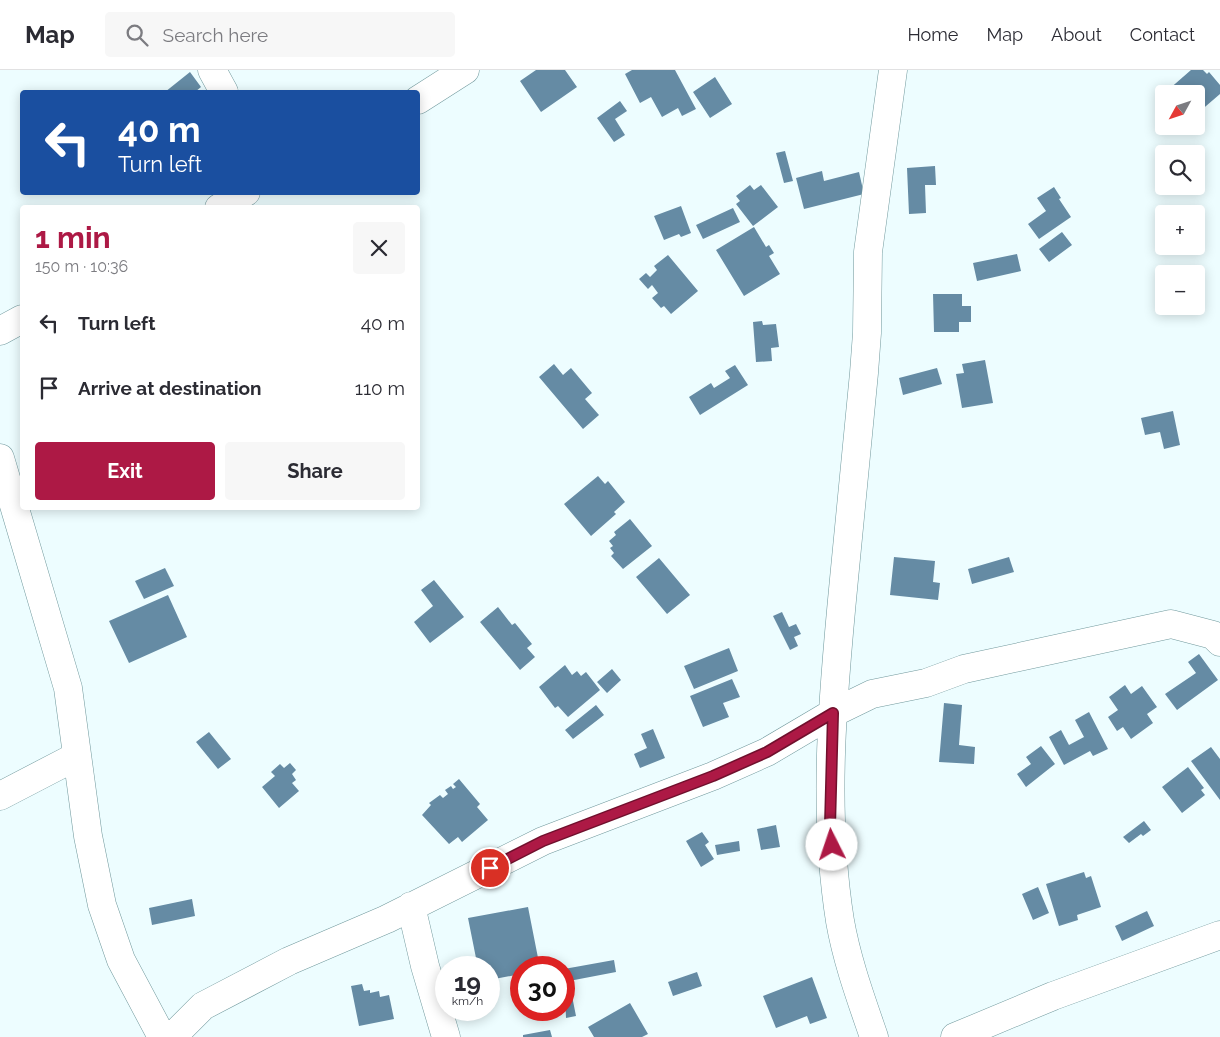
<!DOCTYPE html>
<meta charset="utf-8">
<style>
body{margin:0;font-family:Raleway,sans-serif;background:#f7f7f7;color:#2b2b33;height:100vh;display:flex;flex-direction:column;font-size:19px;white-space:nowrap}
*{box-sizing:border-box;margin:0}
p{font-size:16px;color:#7c7c81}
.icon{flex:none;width:28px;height:28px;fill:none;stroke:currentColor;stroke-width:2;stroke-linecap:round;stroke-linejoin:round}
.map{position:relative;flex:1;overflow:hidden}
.panel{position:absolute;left:20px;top:135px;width:400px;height:305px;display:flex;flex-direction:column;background:#fff;border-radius:5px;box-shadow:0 2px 12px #0003}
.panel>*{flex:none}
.guide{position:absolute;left:20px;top:20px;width:400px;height:105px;border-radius:5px;box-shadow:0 2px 12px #0003;background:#1a4fa0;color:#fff;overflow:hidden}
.needle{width:32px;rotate:230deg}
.buttons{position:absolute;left:1155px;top:15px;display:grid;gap:10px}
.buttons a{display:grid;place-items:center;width:50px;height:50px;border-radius:5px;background:#fff;box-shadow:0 2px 12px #0003;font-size:25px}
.speed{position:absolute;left:435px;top:886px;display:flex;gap:10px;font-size:25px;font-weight:700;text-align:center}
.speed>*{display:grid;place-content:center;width:65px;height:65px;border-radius:50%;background:#fff;box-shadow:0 2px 12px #0003;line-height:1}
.speed small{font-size:12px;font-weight:400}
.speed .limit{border:8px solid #d22;background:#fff;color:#111}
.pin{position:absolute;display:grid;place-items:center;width:42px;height:42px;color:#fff;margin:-21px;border:2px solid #fff;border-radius:50%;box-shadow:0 1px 5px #0007}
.me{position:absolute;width:55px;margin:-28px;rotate:356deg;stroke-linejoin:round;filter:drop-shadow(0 0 4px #0008)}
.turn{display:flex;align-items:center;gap:18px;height:105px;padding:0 15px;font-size:22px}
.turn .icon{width:65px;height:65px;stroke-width:2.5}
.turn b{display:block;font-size:35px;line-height:42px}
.round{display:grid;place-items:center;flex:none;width:52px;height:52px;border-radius:5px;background:#f7f7f7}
.summary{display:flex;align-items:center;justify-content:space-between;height:85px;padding:0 15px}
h1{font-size:30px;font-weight:700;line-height:38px;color:#ad1945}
.cta{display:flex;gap:10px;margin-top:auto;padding:10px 15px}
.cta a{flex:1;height:58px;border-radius:5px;background:#ad1945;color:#fff;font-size:20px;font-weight:700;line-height:58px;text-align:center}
.cta a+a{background:#f7f7f7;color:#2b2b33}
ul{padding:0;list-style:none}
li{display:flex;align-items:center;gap:15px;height:65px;padding:0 15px}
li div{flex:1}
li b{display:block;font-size:19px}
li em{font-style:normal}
header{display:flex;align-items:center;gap:30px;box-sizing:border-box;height:70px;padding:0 25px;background:#fff;border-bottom:1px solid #e1e1e2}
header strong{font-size:24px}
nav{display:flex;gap:28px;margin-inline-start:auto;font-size:18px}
.search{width:350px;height:45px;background:#f7f7f7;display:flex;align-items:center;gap:12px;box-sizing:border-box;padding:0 18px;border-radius:5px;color:#7c7c81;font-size:19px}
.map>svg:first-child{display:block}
</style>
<header>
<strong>Map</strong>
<div class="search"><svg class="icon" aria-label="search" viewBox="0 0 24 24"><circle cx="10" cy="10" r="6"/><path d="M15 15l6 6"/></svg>Search here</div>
<nav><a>Home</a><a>Map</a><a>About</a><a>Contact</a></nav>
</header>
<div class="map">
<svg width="1220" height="967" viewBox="0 0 1220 967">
<rect width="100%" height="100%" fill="#edfdff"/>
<path fill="#658ba4" d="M 536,0 L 565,0 L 577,17 L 541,42 L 520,11 Z
M 632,0 L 675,0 L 696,39 L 682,46 L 678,38 L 662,47 L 651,27 L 640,33 L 625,4 Z
M 1191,0 L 1203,0 L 1207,4 L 1209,2 L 1220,15 L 1220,24 L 1199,42 L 1196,39 L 1196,24 L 1164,24 L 1164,31 L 1160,27 Z
M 190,2 L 201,17 L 195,22 L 165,22 Z
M 715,7 L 732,34 L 710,48 L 693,22 Z
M 620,31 L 627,41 L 615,49 L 625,65 L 614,72 L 597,48 Z
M 785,81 L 793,111 L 784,113 L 776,83 Z
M 935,96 L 936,115 L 925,115 L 926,143 L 909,144 L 907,98 Z
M 822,101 L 824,111 L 859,102 L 864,124 L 804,139 L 796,108 Z
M 750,115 L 754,120 L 761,115 L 778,137 L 753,156 L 736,134 L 740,131 L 736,126 Z
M 1054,117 L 1061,128 L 1059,129 L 1071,147 L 1039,169 L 1028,154 L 1046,141 L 1037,128 Z
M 681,136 L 691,163 L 681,167 L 679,164 L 664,170 L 654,146 Z
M 733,138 L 740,152 L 703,169 L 696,155 Z
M 754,157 L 766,177 L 769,175 L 774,183 L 769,186 L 780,204 L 744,226 L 716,180 Z
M 1062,162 L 1072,175 L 1049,192 L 1039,179 Z
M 1017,184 L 1021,201 L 977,211 L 973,193 Z
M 668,185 L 698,221 L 671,244 L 664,236 L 661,238 L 652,228 L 658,223 L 652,215 L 648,219 L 639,209 L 646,203 L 650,207 L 657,200 L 654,196 Z
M 933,224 L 962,224 L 962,236 L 971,236 L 971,252 L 959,252 L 959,262 L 934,262 Z
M 762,251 L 763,255 L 776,254 L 779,277 L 771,278 L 772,291 L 756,292 L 753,252 Z
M 985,290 L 993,333 L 962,338 L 956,304 L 964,303 L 962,294 Z
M 554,294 L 563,305 L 571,298 L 592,323 L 585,329 L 599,345 L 583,359 L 539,307 Z
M 735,295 L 748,315 L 700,345 L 689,327 L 711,313 L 714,318 L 730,308 L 725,301 Z
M 937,298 L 942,314 L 903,325 L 899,308 Z
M 1173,341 L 1180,375 L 1164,379 L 1160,362 L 1145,365 L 1141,348 Z
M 598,406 L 605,414 L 608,411 L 625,432 L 614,442 L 616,444 L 591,466 L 564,434 Z
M 630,449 L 652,476 L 623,499 L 611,486 L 614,483 L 610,478 L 613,476 L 609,471 L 616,465 L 614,462 Z
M 894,487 L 935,491 L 933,512 L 940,513 L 938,530 L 890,525 Z
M 1009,487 L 1014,502 L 972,514 L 968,499 Z
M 659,488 L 690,525 L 667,544 L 636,507 Z
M 165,498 L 174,516 L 144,529 L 135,511 Z
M 434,510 L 464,547 L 430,573 L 414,552 L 433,536 L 421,520 Z
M 168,525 L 187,567 L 129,593 L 109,551 Z
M 498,537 L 512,555 L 515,553 L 532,574 L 527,578 L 535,587 L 520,600 L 480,552 Z
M 782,542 L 789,557 L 796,554 L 801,564 L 794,567 L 798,576 L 790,580 L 773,546 Z
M 729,578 L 738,601 L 694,619 L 684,596 Z
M 1199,584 L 1218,610 L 1177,640 L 1165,624 L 1196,603 L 1188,592 Z
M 565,595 L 572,605 L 577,601 L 581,606 L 586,602 L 600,620 L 568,647 L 558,636 L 555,638 L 539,617 Z
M 612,599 L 621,610 L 607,623 L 597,612 Z
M 732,609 L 740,627 L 723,633 L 729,647 L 703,657 L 690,626 Z
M 1125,615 L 1131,624 L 1142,616 L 1157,637 L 1147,644 L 1153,653 L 1131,669 L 1123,657 L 1117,661 L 1108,647 L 1118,640 L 1109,627 Z
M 944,633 L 962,635 L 959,675 L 975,677 L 974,694 L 939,692 Z
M 596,635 L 604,645 L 573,669 L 565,660 Z
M 1089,642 L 1108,679 L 1093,686 L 1090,681 L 1064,695 L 1049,667 L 1061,660 L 1069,675 L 1084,667 L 1075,650 Z
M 653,659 L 665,688 L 640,698 L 634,684 L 647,678 L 641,664 Z
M 209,662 L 231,689 L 218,699 L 196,672 Z
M 1041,676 L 1055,694 L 1026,717 L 1017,704 L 1031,694 L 1026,687 Z
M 1211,677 L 1220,689 L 1220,730 L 1191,691 Z
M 290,693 L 296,700 L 292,704 L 296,710 L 292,713 L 299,721 L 279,738 L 262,717 L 275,706 L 271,702 L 280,694 L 284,698 Z
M 1188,697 L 1204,718 L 1201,720 L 1205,725 L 1182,743 L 1162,717 Z
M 459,709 L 480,734 L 477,737 L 488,750 L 462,772 L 458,767 L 449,774 L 422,745 L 431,735 L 429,733 L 440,725 L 443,728 L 448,724 L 445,720 L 451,716 L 453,719 L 456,717 L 453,714 Z
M 1144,751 L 1151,760 L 1143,766 L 1141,764 L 1129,773 L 1123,767 Z
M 776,755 L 780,777 L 761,780 L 757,759 Z
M 702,762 L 709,772 L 705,775 L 714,789 L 701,797 L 686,771 Z
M 739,771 L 740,781 L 717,785 L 715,775 Z
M 1084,802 L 1086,808 L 1091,806 L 1101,837 L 1077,845 L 1078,850 L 1059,856 L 1046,814 Z
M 1038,817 L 1049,843 L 1033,850 L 1022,824 Z
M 192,829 L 195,846 L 152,855 L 149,838 Z
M 528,837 L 540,898 L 521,898 L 521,904 L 489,910 L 489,898 L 478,898 L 468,848 Z
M 1147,841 L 1154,856 L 1122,871 L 1115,856 Z
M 614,890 L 616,902 L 569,911 L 576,946 L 566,948 L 564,899 Z
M 697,902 L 702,916 L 673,926 L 668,912 Z
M 812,907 L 827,948 L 810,954 L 807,946 L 776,958 L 763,926 Z
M 362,914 L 364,921 L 370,920 L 370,923 L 379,921 L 380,927 L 389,925 L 394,949 L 359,956 L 351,916 Z
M 630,933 L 648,964 L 642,967 L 594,967 L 588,957 Z
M 550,960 L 552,967 L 523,967 L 523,965 Z"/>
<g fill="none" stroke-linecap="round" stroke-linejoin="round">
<defs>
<path id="street" d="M 212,0 L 224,22
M 418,30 L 465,0
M 219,138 L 246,122
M 0,261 L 22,249
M 0,388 L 68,618 L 88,766 L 102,835 L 121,890 L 162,967
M 0,726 L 77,686
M 411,836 L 425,896 L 446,967
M 172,967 L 203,936 L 289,891 L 387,849 L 543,771 L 713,706 L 767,682 L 833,643 L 872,624 L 926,613 L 964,599 L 1171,554 L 1213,565 L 1220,572
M 874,967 C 861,929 847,891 840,851 C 822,738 833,622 844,509 C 851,440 857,371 864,303 L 867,263 L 868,182 L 893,0
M 955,967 L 1053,926 L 1220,865"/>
</defs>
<use href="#street" stroke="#71999d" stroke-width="29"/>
<use href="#street" stroke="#fff" stroke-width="28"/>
</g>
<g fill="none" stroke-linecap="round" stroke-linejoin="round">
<defs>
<path id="route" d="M 490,798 L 543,771 L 713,706 L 767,682 L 833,643 L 830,756 L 832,775"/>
</defs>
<use href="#route" stroke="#70102d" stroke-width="12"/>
<use href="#route" stroke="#ad1945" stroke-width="9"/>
</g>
</svg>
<div class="buttons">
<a><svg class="needle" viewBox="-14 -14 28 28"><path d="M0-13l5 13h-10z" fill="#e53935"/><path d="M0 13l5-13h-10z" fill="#7c7c81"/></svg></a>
<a><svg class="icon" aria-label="search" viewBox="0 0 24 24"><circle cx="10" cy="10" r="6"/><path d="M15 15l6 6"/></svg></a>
<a>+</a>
<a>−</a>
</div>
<div class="speed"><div>19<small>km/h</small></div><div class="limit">30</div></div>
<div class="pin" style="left:490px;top:798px;background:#d93025"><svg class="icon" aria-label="arrive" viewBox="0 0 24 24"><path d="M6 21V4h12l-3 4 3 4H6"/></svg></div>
<svg class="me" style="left:832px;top:775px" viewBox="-20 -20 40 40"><circle r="19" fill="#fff"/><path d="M0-13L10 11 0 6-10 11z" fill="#ad1945"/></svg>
<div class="guide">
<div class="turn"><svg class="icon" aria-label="left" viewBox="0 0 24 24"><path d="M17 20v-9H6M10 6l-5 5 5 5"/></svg><div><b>40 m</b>Turn left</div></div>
</div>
<section class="panel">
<div class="summary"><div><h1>1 min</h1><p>150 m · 10:36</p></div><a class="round"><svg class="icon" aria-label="close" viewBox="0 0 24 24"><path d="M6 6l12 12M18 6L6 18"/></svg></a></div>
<ul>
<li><svg class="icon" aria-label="left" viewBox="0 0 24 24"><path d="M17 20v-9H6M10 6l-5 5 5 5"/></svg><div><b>Turn left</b></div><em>40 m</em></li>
<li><svg class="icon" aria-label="arrive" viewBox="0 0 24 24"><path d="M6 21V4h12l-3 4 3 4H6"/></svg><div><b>Arrive at destination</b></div><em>110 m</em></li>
</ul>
<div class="cta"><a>Exit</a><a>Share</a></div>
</section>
</div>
